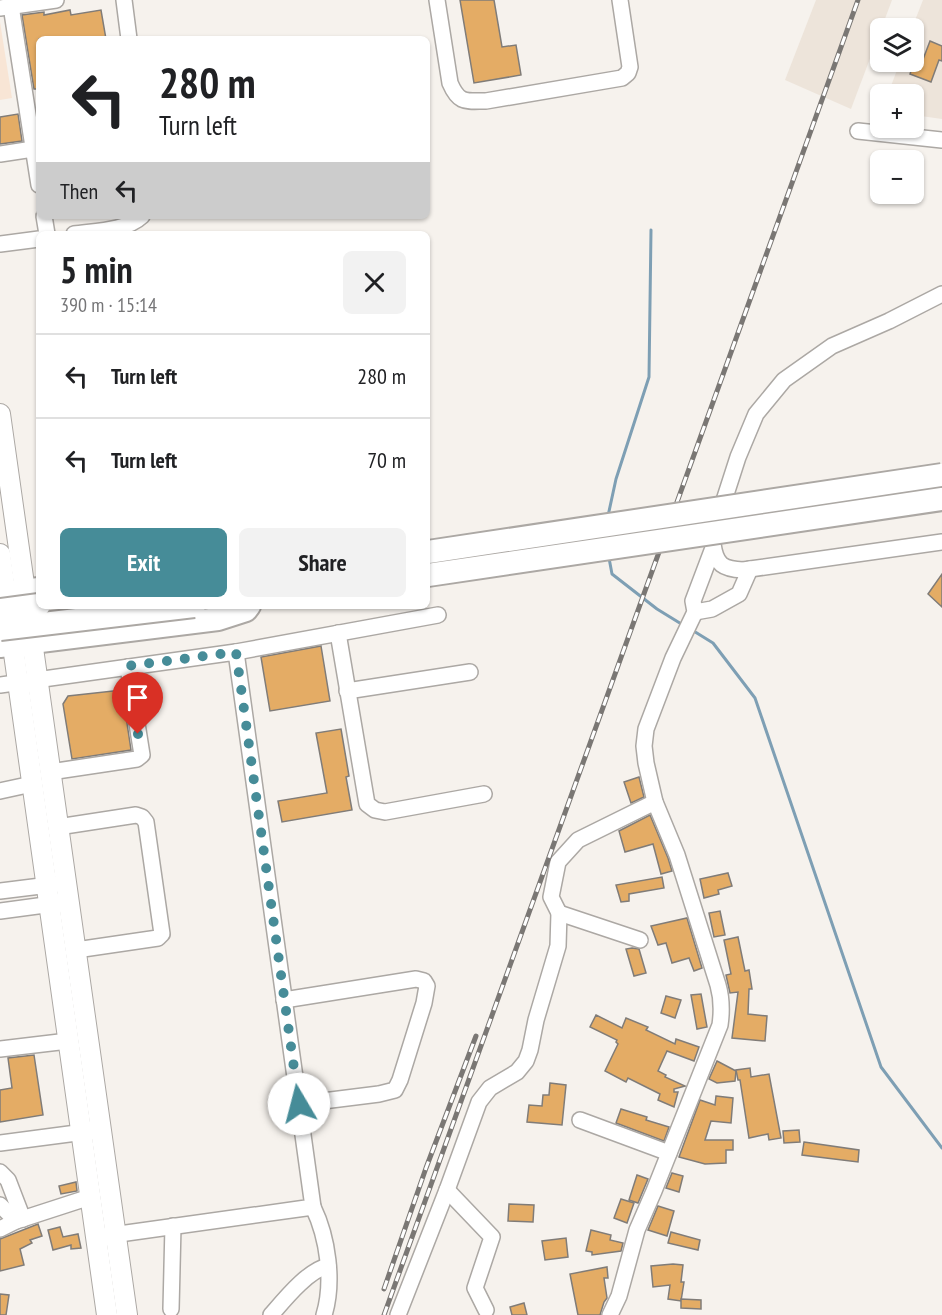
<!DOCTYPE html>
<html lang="en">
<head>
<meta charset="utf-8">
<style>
	body { margin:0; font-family:"PT Sans Narrow",sans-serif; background:#f2f2f2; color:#202124; height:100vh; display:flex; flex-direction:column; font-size:22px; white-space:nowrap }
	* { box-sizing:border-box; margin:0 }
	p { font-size:20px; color:#757577 }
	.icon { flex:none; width:33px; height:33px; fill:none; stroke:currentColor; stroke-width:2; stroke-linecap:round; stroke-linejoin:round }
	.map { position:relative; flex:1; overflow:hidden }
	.details { position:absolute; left:36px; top:231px; width:394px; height:378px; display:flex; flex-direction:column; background:#fff; border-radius:9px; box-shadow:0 2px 4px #0004 }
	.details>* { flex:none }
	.hud { position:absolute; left:36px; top:36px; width:394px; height:183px; border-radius:9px; box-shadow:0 2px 4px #0004; background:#fff; color:#202124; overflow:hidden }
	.tools { position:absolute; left:870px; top:18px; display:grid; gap:12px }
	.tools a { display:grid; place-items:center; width:54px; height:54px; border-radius:9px; background:#fff; box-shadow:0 2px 4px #0004; font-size:30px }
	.pin { position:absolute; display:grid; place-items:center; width:51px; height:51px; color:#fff; margin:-62px -26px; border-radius:50% 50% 50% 0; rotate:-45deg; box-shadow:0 0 6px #0007 }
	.pin .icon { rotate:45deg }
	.me { position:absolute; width:66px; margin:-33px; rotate:352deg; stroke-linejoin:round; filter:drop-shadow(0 0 4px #0008) }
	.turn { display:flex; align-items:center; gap:21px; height:126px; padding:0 24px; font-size:27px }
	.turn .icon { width:78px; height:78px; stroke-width:2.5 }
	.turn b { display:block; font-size:42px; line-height:51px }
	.then { display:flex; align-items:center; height:57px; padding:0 24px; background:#0003; gap:12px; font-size:22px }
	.round { display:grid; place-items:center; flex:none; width:63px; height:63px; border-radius:9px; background:#f2f2f2 }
	.head { display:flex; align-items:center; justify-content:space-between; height:102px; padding:0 24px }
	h1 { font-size:36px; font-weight:700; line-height:45px }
	.button { display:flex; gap:12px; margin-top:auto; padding:12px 24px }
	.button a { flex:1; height:69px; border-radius:9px; background:#468c98; color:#fff; font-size:24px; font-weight:700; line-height:69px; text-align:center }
	.button a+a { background:#f2f2f2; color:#202124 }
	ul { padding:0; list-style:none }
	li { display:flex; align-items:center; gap:18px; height:84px; padding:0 24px; border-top:2px solid #e0e0e0 }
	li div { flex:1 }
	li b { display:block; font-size:22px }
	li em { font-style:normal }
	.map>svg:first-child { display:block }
</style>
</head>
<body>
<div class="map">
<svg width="942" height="1315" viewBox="0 0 942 1315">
	<rect width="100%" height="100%" fill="#f6f2ed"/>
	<!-- built -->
	<g fill="#ede4da">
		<polygon points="816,0 892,0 851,109 785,80"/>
		<polygon points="923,0 942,0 942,119 914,115 914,94 888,94 900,62 914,62 912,28"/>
	</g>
	<!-- medical -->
	<polygon fill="#f8e5d5" points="0,22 12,98 0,100"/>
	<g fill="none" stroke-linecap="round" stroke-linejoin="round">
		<!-- stream -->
		<g stroke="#7e9fb4" stroke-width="3">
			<polyline points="608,516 616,479 649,377 651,230"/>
			<polyline points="609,558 612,574 657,609 683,625"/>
			<polyline points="692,630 713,643 755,698 881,1067 942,1148"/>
		</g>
	</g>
	<!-- building -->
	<g fill="#e4ac65" stroke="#807c78" stroke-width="1.5">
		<polygon points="460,0 494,0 502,47 516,45 521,75 474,83"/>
		<polygon points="70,10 71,15 101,10 106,39 39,39 39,89 34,89 22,15 44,12 44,15"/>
		<polygon points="930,41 942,46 942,61 939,60 931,82 910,74 915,59 922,62"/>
		<polygon points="18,114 22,141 0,144 0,117"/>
		<polygon points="942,574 942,607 928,594"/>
		<polygon points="321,646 330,701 270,711 261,657"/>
		<polygon points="122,690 131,750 72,759 63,704 68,696"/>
		<polygon points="341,729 349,776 346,777 352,810 282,822 278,801 327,793 316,733"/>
		<polygon points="639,777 644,797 631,803 624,782"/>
		<polygon points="650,815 668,858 672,871 661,874 653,844 625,852 619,831"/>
		<polygon points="728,873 732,886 718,890 719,894 704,898 700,879"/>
		<polygon points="662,877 664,888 629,894 629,901 621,902 616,885"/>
		<polygon points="720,911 725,935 714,937 709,913"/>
		<polygon points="687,918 702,968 694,971 689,958 672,963 666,943 658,945 651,926"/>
		<polygon points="738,937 745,971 749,970 752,989 749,989 748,1014 767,1016 765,1041 732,1038 738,992 730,993 726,975 731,974 724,940"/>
		<polygon points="632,948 639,949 646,973 634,976 626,949"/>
		<polygon points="701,994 707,1027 697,1029 691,995"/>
		<polygon points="666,996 681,1000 675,1018 661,1013"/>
		<polygon points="596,1015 622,1028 626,1018 648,1027 646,1030 675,1044 676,1039 699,1047 694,1061 667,1051 658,1071 666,1075 665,1077 685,1086 674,1089 674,1092 678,1092 674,1107 658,1100 660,1094 628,1078 626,1082 605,1071 618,1044 616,1042 617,1040 590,1027"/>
		<polygon points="34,1055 43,1115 0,1122 0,1090 12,1088 8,1058"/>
		<polygon points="717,1061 736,1071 735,1081 717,1083 709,1079"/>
		<polygon points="750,1068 751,1077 769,1074 781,1138 769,1140 768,1134 749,1138 740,1080 738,1080 736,1070"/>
		<polygon points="550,1083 566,1085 562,1125 527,1122 529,1105 542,1106 543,1095 549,1095"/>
		<polygon points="716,1096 733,1098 731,1123 711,1121 705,1140 733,1140 733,1150 726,1150 726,1163 705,1164 679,1157 700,1100 715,1105"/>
		<polygon points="621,1109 647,1117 646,1120 669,1127 664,1141 616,1123"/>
		<polygon points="799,1130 800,1142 784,1143 783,1131"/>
		<polygon points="804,1142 859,1150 858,1162 802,1155"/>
		<polygon points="672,1173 683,1176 679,1192 666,1188"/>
		<polygon points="637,1175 648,1179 638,1203 629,1200"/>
		<polygon points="76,1182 77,1191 61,1194 59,1186"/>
		<polygon points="621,1199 634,1203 627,1223 614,1218"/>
		<polygon points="509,1204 534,1205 533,1222 508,1221"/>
		<polygon points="658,1206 674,1211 667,1236 648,1230"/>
		<polygon points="38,1224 42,1236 30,1240 32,1243 20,1249 24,1265 0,1271 0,1239"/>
		<polygon points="60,1227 63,1237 78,1234 81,1248 71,1249 71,1245 53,1250 48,1230"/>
		<polygon points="591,1230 611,1235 610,1240 623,1243 621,1251 592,1255 592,1252 586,1251"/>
		<polygon points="671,1232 700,1240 698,1250 668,1243"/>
		<polygon points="566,1238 568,1257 545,1260 542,1241"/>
		<polygon points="673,1264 683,1265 681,1282 684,1282 681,1301 668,1299 670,1285 653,1287 651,1266"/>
		<polygon points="607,1267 608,1278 604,1278 607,1298 604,1302 600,1315 578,1315 570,1274"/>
		<polygon points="0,1294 9,1295 6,1315 0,1315"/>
		<polygon points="681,1299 701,1300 701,1309 681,1308"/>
		<polygon points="524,1303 527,1315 512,1315 510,1307"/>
	</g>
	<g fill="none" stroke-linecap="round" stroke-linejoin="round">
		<defs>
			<g id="minor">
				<polyline points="124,0 129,39"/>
				<path d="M437 0 450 83C459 104 466 101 486 101L622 78 628 73 630 67 620 0"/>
				<polyline points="11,6 39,185"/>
				<polyline points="0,8 56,0"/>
				<polyline points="858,131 942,140"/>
				<polyline points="0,154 33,149"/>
				<polyline points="44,216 47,234"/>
				<path d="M74 234C95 231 126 231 142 216"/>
				<polyline points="0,244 39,239"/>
				<polyline points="719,516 738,457 756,414 784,380 832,346 889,321 942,294"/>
				<path d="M713 544C716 565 723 569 743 570L942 542"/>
				<polyline points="695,612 712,609 739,594 750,569"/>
				<polyline points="338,633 367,804 375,810 385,812 484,794"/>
				<polyline points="236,652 438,615"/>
				<polyline points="0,685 236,652 313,1207 105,1236"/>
				<polyline points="347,691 470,672"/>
				<polyline points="50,772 137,759 142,755 128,667"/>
				<polyline points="0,791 32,784"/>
				<polyline points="58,827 136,815 142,817 146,822 162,934 158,938 76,950"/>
				<polyline points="0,891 57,884"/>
				<polyline points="0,911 60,903"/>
				<polyline points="559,913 640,940"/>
				<polyline points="284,1000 416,979 424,981 427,986 424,1003 400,1080 395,1090 379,1094 299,1104"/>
				<polyline points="0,1049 68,1041"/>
				<polyline points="580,1120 669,1153"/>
				<polyline points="0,1143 92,1131"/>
				<polyline points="0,1172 8,1180 23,1219"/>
				<polyline points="447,1190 492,1237 475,1288 486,1310"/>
				<polyline points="0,1205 16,1221"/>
				<path d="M313 1207C328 1238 334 1282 324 1315"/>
				<polyline points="0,1229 16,1221 90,1197"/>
				<polyline points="171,1309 173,1226"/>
				<path d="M271 1315C284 1300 308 1270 328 1266"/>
				<polyline points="398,1315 447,1190 479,1102 490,1088 517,1072 526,1061 530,1050 536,1020 558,946 559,913 551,897 558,862 578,840 655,802"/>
				<path d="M610 1315 619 1296 637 1230 654 1191 720 1025C722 1011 722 999 718 985L677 855 655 802 646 763 644 746 646 729 673 658 695 612 693 601 713 548"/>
			</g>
			<g id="major">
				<polyline points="0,414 127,1315"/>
				<polyline points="0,554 107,1315"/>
			</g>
			<g id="highway">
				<polyline points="0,594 39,589"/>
				<polyline points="0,646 218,619 246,610 249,606"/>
			</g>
		</defs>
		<!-- minor casing -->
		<use href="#minor" stroke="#aca8a4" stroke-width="18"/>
		<!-- major casing -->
		<use href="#major" stroke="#aca8a4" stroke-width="22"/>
		<!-- highway casing -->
		<use href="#highway" stroke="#aca8a4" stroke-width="26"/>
		<!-- minor -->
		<use href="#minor" stroke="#fff" stroke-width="15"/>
		<!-- major -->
		<use href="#major" stroke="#fff" stroke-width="20"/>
		<!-- highway -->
		<use href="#highway" stroke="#fff" stroke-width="22"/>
		<defs>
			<g id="rail">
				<polyline points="384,1289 426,1168 476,1036"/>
				<polyline points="384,1315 858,0"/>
			</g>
		</defs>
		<!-- rail casing -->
		<use href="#rail" stroke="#7a7774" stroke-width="5"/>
		<!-- rail -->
		<use href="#rail" stroke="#fff" stroke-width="3" stroke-dasharray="9" stroke-linecap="butt"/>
		<defs>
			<g id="highway-bridge">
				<polyline points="428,552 942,475"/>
				<polyline points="428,575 942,499"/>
				<polyline points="0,610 39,605"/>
				<polyline points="0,629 194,606"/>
			</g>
		</defs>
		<!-- highway-bridge casing -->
		<use href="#highway-bridge" stroke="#aca8a4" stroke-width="26" stroke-linecap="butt"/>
		<!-- highway-bridge -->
		<use href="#highway-bridge" stroke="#fff" stroke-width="22"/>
	</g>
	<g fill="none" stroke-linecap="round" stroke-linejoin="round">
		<!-- route -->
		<polyline stroke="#468c98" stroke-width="10" stroke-dasharray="0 18" points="138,734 128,666 236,652 299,1104"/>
	</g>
</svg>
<div class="tools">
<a><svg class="icon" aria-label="layers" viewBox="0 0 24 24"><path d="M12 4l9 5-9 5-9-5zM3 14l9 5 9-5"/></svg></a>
<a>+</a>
<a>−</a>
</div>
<div class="pin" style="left:138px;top:734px;background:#d93025"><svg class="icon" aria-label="arrive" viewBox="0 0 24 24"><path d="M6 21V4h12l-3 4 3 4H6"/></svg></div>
<svg class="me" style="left:299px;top:1104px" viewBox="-20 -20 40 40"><circle r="19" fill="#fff"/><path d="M0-13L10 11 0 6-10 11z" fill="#468c98"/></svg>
<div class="hud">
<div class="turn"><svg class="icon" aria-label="left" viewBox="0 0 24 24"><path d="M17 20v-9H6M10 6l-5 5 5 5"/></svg><div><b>280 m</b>Turn left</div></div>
<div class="then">Then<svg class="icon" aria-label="left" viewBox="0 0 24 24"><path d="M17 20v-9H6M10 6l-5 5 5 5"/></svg></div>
</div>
<section class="details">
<div class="head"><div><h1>5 min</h1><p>390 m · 15:14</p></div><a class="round"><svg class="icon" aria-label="close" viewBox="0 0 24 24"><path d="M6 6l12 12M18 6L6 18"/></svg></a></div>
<ul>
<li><svg class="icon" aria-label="left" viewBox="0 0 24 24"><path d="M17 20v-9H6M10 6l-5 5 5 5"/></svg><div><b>Turn left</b></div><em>280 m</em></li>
<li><svg class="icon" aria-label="left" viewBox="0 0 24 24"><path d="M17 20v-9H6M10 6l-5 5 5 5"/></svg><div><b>Turn left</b></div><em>70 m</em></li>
</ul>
<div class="button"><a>Exit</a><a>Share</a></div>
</section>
</div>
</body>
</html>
